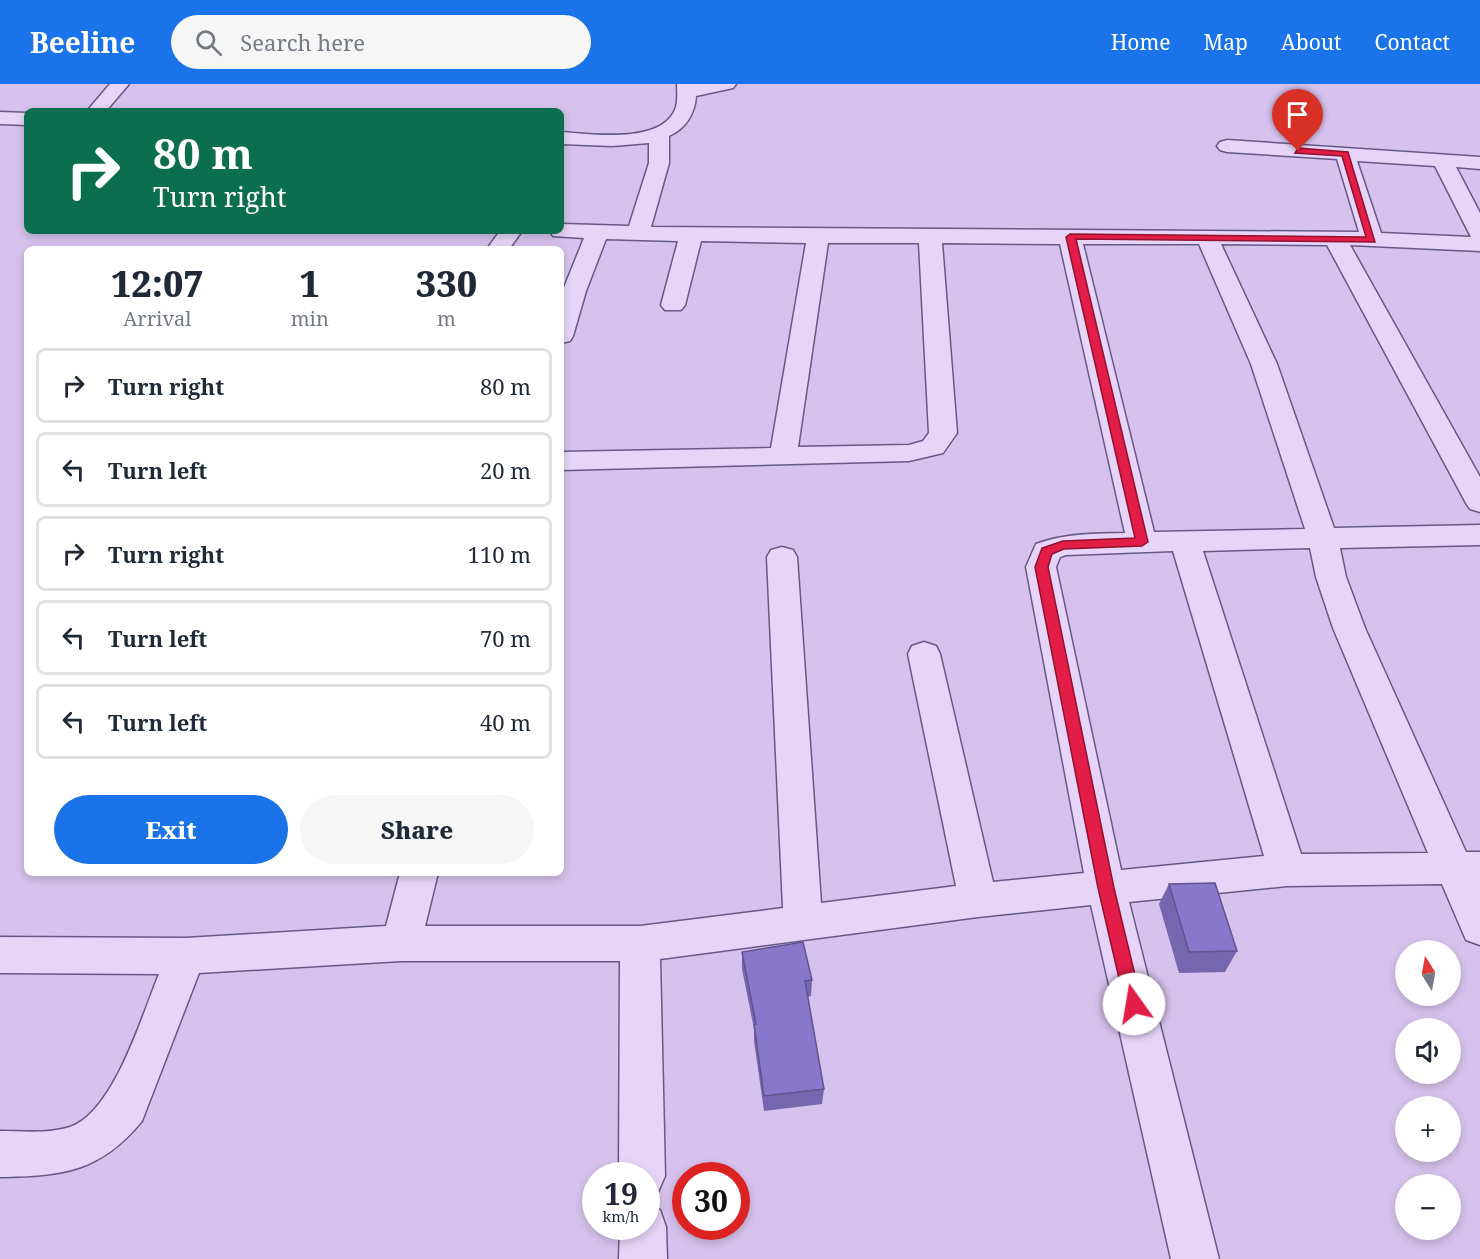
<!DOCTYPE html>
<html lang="en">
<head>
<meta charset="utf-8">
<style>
	body { margin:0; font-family:"Noto Serif",serif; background:#f6f6f7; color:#1f2937; height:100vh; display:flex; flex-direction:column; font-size:22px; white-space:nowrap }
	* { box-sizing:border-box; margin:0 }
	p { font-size:20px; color:#747a83 }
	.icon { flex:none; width:33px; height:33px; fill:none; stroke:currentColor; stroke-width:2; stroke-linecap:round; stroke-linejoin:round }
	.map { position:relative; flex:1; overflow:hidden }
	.sheet { position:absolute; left:24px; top:162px; width:540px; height:630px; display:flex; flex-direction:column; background:#fff; border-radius:9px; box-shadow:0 3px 9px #0003 }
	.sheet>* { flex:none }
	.top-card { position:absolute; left:24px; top:24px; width:540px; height:126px; border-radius:9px; box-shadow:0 3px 9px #0003; background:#0b6e4f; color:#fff; overflow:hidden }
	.needle { width:39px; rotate:349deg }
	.fabs { position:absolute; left:1395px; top:856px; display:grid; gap:12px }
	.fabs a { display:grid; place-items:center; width:66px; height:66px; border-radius:50%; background:#fff; box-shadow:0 3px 9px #0003; font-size:30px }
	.speed { position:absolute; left:582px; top:1078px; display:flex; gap:12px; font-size:30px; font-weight:700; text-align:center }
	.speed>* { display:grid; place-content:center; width:78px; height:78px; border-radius:50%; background:#fff; box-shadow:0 3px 9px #0003; line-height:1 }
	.speed small { font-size:15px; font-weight:400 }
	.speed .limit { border:9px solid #d22; background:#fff; color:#111 }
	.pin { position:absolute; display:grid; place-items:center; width:51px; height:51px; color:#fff; margin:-62px -26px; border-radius:50% 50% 50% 0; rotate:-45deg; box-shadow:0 0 6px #0007 }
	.pin .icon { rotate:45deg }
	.me { position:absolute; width:66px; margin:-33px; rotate:347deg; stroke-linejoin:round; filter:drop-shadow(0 0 4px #0008) }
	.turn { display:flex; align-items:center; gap:21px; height:126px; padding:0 30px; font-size:27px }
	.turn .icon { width:78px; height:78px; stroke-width:2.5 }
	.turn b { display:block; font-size:42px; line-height:51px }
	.eta { display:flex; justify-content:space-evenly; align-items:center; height:102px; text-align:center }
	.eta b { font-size:36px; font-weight:800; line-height:42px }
	.button { display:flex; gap:12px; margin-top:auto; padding:12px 30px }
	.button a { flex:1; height:69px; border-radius:36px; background:#1a73e8; color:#fff; font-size:24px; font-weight:800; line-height:69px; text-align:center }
	.button a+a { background:#f6f6f7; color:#1f2937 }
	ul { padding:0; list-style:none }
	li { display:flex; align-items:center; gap:18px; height:75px; margin:0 12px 9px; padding:0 18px; border:3px solid #e0e1e3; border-radius:9px }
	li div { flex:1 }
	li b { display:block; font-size:22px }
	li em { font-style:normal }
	header { display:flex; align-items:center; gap:36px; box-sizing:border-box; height:84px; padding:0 30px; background:#1a73e8; color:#fff }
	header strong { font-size:28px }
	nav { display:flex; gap:33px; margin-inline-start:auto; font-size:21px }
	.search { width:420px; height:54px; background:#f6f6f7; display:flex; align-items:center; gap:15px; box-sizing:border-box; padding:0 21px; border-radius:33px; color:#747a83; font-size:22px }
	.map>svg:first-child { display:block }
</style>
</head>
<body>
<header>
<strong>Beeline</strong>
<div class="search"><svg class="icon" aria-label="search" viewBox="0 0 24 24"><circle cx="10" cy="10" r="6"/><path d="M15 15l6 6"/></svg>Search here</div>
<nav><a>Home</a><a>Map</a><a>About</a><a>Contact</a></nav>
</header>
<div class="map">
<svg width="1480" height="1175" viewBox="0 0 1480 1175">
	<rect width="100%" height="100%" fill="#d6c2ed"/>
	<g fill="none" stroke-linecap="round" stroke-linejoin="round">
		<defs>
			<g id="street">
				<polygon points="110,0 129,0 106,27 87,27"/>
				<path d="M677 0H736L733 4 696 12C695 30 685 45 669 52V79L651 143 1359 148 1337 75 1227 68 1220 66 1217 62 1220 58 1227 56 1480 73V85L1456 83 1480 129V167L1350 161 1480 393V428L1470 425 1466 419 1327 161 1221 160 1277 280 1334 444 1480 441V461L1340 464 1346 493 1365 544 1466 768H1480V861L1466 856 1442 800 1287 802 1129 818 1219 1175H1171L1091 821 978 833 660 875 665 1092 658 1108 646 1113V1092H619L620 877H401L199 889 142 1037C100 1088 63 1092 0 1093V1047C22 1047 48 1050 70 1043 114 1028 142 931 159 890L0 889V853L186 854 386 842 400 789H438L425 842H640L783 824 767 473 771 466 782 463 793 466 797 473 821 819 956 802 908 570 912 562 924 558 936 562 940 570 993 798 1084 789 1026 483 1036 460C1066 449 1094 450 1125 449L1060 160 942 159 957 349 943 369 909 377 561 386V368L771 364 806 159 701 157 685 221 681 226H665L661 221 678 157 606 155 586 207 573 252 570 257 561 259V211L584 154 553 152 550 147H561V140L629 142 649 79V59L612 62 561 60V48C591 50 664 61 676 23 678 16 677 7 677 0ZM1357 77 1435 82 1471 153 1381 149ZM828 159H919L929 349 923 357 909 361 798 363ZM1083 160H1199L1251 280 1305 445 1154 448ZM1310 464 1316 493 1333 544 1428 769 1301 770 1203 467ZM1173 467 1264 772 1121 786 1056 483 1060 473 1066 471Z"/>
				<polygon points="0,28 27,29 27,41 0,40"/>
				<polygon points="500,147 522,147 509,165 487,165"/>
				<polygon points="646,1121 660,1126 666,1143 667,1175 619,1175 620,1143 646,1143"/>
			</g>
		</defs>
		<!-- street casing -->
		<use href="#street" stroke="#675987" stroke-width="3"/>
		<!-- street -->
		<use href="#street" fill="#e6d5f8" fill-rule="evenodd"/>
	</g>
	<!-- wall -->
	<g fill="#7567af">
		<polygon points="1169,800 1237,867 1225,888 1179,889 1159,820"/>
		<polygon points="742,868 812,896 811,912 807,913 824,1005 822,1020 764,1027 754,957 754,945 742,885"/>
	</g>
	<!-- building -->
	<g fill="#8878cb" stroke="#5f548e" stroke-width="1.5">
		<polygon points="1215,799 1237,867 1189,868 1169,800"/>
		<polygon points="803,858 812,896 805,897 824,1005 764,1012 754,941 756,940 742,868"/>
	</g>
	<!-- route -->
	<polygon fill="#e11d48" stroke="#92132f" stroke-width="1.5" points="1298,64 1348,68 1375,158 1076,155 1148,458 1142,462 1064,465 1052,470 1048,483 1114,804 1142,920 1140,925 1134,927 1128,925 1125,920 1098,804 1035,483 1042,464 1063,457 1135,454 1066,153 1070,150 1366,153 1342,72 1295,69"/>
</svg>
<div class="fabs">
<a><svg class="needle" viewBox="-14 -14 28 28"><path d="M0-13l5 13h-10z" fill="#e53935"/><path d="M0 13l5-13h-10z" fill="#747a83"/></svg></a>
<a><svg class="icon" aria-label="sound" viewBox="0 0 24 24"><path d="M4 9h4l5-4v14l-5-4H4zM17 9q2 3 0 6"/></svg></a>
<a>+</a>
<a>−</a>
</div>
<div class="speed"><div>19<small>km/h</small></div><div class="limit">30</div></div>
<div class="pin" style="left:1298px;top:67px;background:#d93025"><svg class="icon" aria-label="arrive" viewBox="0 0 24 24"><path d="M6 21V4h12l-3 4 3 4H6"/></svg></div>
<svg class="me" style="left:1134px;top:920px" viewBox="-20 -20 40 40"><circle r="19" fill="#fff"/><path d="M0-13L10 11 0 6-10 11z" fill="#e11d48"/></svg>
<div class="top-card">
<div class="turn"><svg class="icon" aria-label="right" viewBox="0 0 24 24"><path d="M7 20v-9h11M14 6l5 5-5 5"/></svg><div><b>80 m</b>Turn right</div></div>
</div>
<section class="sheet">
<div class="eta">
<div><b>12:07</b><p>Arrival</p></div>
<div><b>1</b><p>min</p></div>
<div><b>330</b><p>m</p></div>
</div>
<ul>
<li><svg class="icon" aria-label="right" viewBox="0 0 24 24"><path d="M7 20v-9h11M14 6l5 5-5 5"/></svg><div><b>Turn right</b></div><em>80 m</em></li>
<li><svg class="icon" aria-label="left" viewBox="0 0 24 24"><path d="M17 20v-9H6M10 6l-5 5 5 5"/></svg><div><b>Turn left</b></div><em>20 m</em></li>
<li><svg class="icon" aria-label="right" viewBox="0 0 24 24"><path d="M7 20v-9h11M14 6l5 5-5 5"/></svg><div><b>Turn right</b></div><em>110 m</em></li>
<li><svg class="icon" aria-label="left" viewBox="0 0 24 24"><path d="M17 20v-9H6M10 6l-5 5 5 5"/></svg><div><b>Turn left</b></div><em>70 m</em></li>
<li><svg class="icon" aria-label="left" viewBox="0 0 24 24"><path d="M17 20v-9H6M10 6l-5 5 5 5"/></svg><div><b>Turn left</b></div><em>40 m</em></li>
</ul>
<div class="button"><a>Exit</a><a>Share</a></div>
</section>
</div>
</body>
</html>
